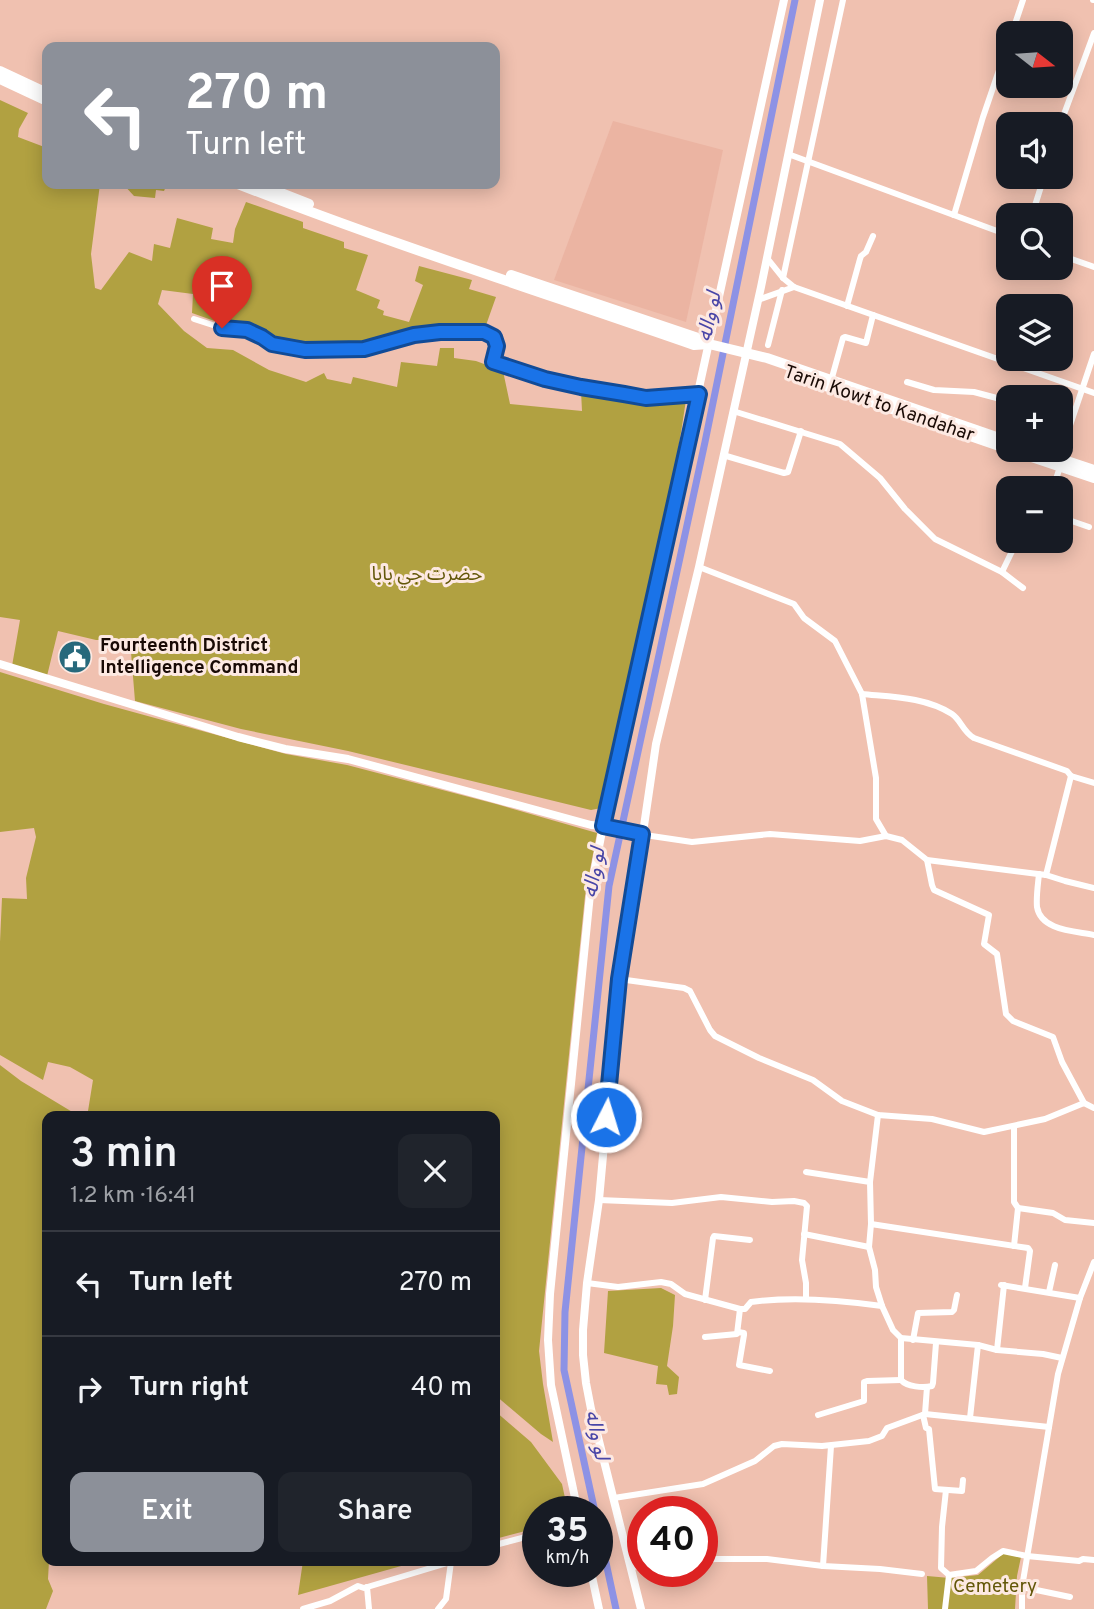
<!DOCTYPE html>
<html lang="en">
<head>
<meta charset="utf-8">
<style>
	body { margin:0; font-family:Overpass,"Noto Sans Arabic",sans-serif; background:#20242c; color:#f1f3f6; height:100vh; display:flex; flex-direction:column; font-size:26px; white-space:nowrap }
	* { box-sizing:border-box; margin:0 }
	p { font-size:23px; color:#9ea1a6 }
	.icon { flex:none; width:38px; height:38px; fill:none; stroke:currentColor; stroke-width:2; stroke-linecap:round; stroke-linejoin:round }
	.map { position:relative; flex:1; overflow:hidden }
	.panel { position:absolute; left:42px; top:1111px; width:458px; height:455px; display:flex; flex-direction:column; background:#171b24; border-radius:14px; box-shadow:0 4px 18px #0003 }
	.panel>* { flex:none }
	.banner { position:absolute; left:42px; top:42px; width:458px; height:147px; border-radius:14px; box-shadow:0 4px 18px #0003; background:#8c9099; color:#fff; overflow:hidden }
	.needle { width:46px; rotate:107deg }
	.controls { position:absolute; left:996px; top:21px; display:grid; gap:14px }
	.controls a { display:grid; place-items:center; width:77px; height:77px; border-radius:14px; background:#171b24; box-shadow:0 4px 18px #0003; font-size:35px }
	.speed { position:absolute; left:522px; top:1496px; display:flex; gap:14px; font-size:35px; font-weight:700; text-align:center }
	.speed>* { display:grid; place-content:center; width:91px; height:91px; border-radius:50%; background:#171b24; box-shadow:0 4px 18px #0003; line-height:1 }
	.speed small { font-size:18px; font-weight:400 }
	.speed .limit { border:10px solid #d22; background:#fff; color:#111 }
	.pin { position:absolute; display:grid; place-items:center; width:60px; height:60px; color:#fff; margin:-72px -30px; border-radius:50% 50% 50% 0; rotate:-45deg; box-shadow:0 0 7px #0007 }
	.pin .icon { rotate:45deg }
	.me { position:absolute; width:77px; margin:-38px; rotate:5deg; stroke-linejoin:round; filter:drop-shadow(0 0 5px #0008) }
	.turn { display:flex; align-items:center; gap:24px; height:147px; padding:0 28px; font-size:32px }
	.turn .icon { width:91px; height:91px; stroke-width:2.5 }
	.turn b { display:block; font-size:49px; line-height:60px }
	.round { display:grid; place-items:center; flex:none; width:74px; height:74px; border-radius:14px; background:#20242c }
	.overview { display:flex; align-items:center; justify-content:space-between; height:119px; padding:0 28px }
	h1 { font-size:42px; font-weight:600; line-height:52px }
	.cta { display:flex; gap:14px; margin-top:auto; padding:14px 28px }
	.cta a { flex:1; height:80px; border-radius:14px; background:#8c9099; color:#fff; font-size:28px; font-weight:600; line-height:80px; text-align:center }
	.cta a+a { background:#20242c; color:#f1f3f6 }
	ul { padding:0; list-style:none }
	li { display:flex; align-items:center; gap:21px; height:105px; padding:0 28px; border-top:2px solid #363941 }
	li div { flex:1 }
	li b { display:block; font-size:26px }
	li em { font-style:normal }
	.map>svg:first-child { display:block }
</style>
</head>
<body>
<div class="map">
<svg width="1094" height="1609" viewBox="0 0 1094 1609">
	<rect width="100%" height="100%" fill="#f0c1b0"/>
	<!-- built -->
	<polygon fill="#ebb4a2" points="613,121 723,150 686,322 554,280"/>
	<!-- green -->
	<g fill="#b1a141">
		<path d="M0 100 28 113 19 129 18 137 47 148V184H100L91 254 95 288 101 290 129 252 152 261 154 244 170 248 177 218 213 228 211 239 233 243 235 229 246 202 303 222V228L344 242V248L368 255 356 290 380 300 377 308 384 311 383 315 409 322 423 285 415 281 419 266 472 280 469 289 496 297 485 328 413 332 363 345H307L285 342 273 339 249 327 231 324H223L192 313 193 294 162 290 158 304 184 331 207 348 233 350 269 370 306 382 324 373 327 379 351 384 353 377 397 387 401 362 437 366 440 348H454V358L476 361 503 371 510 404 582 411 581 391 647 402 686 400C666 537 631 672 601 808L591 810 348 751 241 729 135 701 130 640H96L58 631 47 676 12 666 20 620 0 617Z"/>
		<polygon points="123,184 167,184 164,191 156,190 155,198 134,196"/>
		<polygon points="0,672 104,704 286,754 347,765 496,804 597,833 585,896 539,1351 543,1384 553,1442 541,1434 495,1395 495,1116 97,1116 88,1111 93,1080 70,1067 48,1062 43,1080 0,1055 0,942 2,898 27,899 26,878 36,837 34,828 0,832"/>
		<polygon points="0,1065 21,1081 79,1116 47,1116 47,1561 49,1561 48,1579 53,1591 46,1609 0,1609"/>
		<polygon points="661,1288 675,1295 673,1326 667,1366 679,1377 677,1394 669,1395 667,1385 656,1384 658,1366 604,1353 608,1291"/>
		<polygon points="495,1411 531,1442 562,1484 568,1512 537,1512 537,1528 495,1539"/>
		<polygon points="1004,1553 1021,1557 1017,1576 1015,1609 928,1609 927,1576 950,1578 978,1575"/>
		<polygon points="303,1561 419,1561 298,1595"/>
	</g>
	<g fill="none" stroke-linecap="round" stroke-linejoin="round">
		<!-- canal -->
		<g stroke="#8d92e5" stroke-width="7">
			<polyline points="595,1512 564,1370 565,1312 609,886 705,442 795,0"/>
			<polyline points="597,1521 616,1609"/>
		</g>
		<!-- minor -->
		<g stroke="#fff" stroke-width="6">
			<polyline points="1093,0 1094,0"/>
			<polyline points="1012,33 1023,0"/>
			<polyline points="1060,125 1094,33"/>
			<polyline points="788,154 1008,235"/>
			<polyline points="954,215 983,117 1008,44"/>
			<polyline points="1032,215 1044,177"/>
			<polyline points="1060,255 1094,267"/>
			<polyline points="767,258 783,278 794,287 1094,393"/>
			<polyline points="783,278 843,0"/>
			<polyline points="758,300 794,287"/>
			<polyline points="847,306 860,259 861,256 866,252 873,236"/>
			<polyline points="194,319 222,328 247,329 262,336 272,344 305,350 364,349 414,335 440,332 484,332 494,337 497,346 493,362 545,379 581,387 646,398 699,394"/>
			<polyline points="768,345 782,290"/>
			<polyline points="831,381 843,338 845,337 866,343 873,315"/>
			<polyline points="907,382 934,390 974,392 1008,401"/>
			<polyline points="733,411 840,444 880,478 905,509 935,539 1002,572 1023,588"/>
			<polyline points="723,455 784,473 788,472 801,431"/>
			<polyline points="1059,458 1094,354"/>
			<polyline points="1053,488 1060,467"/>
			<polyline points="1060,517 1089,527"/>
			<polyline points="699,567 794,604 804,618 835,641 862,694 876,778 876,819 886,836"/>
			<polyline points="1002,572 1017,541"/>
			<path d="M862 694C892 697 925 697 952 714 961 720 963 732 974 738L1067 771 1071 776 1094 783"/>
			<polyline points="603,826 638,834 692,842 770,834 860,841 886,836 902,840 927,860 1046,875 1065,881 1094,888"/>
			<polyline points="927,860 932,885 934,890 989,915 984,944 997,954 1006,1014 1013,1021 1053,1037 1062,1062 1084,1103"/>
			<path d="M1039 874C1038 884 1036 897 1037 907 1041 931 1076 931 1094 935"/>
			<polyline points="1046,875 1071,776"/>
			<polyline points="619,979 684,988 690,991 710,1030 715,1036 759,1058 813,1080 842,1101 878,1115 932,1119 984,1132 1045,1119 1084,1103 1094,1108"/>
			<polyline points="806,1172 870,1182 871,1224 869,1247 875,1270 876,1287 882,1306 893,1330 901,1338 978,1345 997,1350 1043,1354 1062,1358"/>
			<polyline points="870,1182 878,1115"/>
			<polyline points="599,1200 672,1203 721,1197 772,1202 794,1201 804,1203 807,1206 802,1260 806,1283 806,1299"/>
			<polyline points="1018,1208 1053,1213 1065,1220 1094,1223"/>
			<polyline points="871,1224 1028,1248 1030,1251 1025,1288"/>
			<polyline points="804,1234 869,1247"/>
			<polyline points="1014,1246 1018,1208 1014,1202 1014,1126"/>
			<path d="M587 1283 618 1287 661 1282 671 1284 685 1294 740 1309H745L751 1302C794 1296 839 1300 882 1306"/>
			<polyline points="1001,1285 1080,1298"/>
			<polyline points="1049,1292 1055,1265"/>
			<polyline points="705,1300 713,1238 714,1236 750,1240"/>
			<polyline points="738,1332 744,1333 744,1335 739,1365 770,1371"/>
			<polyline points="705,1337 737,1334 740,1309"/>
			<path d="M901 1338V1380C907 1387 923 1388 932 1386L933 1383 936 1343"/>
			<polyline points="913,1340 918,1313 952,1312 954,1310 957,1295"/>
			<polyline points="997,1350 1004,1285"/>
			<polyline points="925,1414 927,1387"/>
			<polyline points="818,1415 864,1401 864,1382 867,1381 901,1380"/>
			<polyline points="923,1415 926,1428 929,1429 935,1489 962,1491 963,1480"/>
			<polyline points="970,1418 978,1345"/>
			<polyline points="614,1498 703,1484 755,1461 774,1446 782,1444 822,1446 869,1441 882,1436 887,1428 925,1414 1049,1427"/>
			<polyline points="495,1545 537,1534"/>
			<polyline points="702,1560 716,1559 767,1559 823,1566 880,1569 922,1574"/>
			<polyline points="823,1566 831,1446"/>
			<polyline points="631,1567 642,1566"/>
			<polyline points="949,1575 976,1571 992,1558 1003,1551 1027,1556 1079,1561 1083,1559 1094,1560"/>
			<polyline points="367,1587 369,1609"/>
			<polyline points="1022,1587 1070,1597"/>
			<polyline points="303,1609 330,1601 358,1586 364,1588 454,1561"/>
			<polyline points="438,1609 446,1599 451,1562"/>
			<polyline points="945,1609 949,1575 941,1568 942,1527 946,1490"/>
			<polyline points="1022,1609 1022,1587 1058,1374 1080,1298 1094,1262"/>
		</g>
		<!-- tertiary -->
		<g stroke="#fff" stroke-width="8">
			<polyline points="0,664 238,737 285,749 348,759 591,825 603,826"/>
			<polyline points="578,1512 551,1385 548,1340 550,1294 590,894 603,826 784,0"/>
			<polyline points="591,1572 599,1609"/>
			<polyline points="641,1609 591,1409 586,1383 583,1355 583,1330 587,1283 599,1200 619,979 638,867 656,744 699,567 761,287 820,0"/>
		</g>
		<!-- primary -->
		<g stroke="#fff" stroke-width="10">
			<polyline points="0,71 47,93"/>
			<polyline points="0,79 47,101"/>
			<path d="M238 184C388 243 542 292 694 345L709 344 767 358 1008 441"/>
			<polyline points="258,184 309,204"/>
			<polyline points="511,275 701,339 708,344"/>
			<polyline points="811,381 1008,449"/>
			<polyline points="1011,450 1094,478"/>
			<polyline points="1034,450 1094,470"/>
		</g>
	</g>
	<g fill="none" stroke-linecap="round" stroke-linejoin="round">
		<defs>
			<polyline id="route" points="222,328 247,330 262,337 272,344 305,350 364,349 414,335 440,332 484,332 494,337 497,346 493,362 545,379 581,387 624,394 646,398 699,394 603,826 642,834 619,979 606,1117"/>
		</defs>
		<!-- route casing -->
		<use href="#route" stroke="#114b97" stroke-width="18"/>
		<!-- route -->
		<use href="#route" stroke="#1a73e8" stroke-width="12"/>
	</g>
	<!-- icons -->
	<defs>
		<symbol id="civic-disc" viewBox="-11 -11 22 22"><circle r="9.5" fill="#27697c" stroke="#fde9e2"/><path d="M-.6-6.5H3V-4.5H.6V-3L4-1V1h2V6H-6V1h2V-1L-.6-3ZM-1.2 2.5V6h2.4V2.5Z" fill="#fff"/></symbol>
	</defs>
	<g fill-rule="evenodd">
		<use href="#civic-disc" x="56" y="638" width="38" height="38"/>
	</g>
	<g text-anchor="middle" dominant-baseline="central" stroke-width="6" stroke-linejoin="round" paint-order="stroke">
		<!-- street labels -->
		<g font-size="19" fill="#190a05" stroke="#fde9e2">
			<text transform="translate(879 404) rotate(19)">Tarin Kowt to Kandahar</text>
		</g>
		<!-- park labels -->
		<g font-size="19" fill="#635709" stroke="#fde9e2">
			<text x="427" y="575">حضرت جي بابا</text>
			<text x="995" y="1587">Cemetery</text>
		</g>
		<!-- poi labels -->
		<g font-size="19" font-weight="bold" fill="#190a05" stroke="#fde9e2" text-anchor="start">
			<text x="100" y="646">Fourteenth District<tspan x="100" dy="22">Intelligence Command</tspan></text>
		</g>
		<!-- water labels -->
		<g font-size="21" font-style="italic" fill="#4946a7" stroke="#fde9e2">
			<text transform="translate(710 317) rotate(-78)">لو واله</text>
			<text transform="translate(595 873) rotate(-80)">لو واله</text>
			<text transform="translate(596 1435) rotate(78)">لو واله</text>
		</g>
	</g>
</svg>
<div class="controls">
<a><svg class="needle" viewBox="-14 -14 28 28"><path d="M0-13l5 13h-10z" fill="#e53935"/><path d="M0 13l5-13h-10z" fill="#9ea1a6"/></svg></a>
<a><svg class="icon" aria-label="sound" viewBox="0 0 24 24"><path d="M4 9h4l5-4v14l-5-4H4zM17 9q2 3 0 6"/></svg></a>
<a><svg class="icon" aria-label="search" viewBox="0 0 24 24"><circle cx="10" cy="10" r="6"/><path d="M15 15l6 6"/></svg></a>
<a><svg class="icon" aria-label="layers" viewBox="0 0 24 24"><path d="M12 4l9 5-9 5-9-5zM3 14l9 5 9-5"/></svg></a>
<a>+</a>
<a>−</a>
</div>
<div class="speed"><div>35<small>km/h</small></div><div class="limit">40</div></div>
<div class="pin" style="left:222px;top:328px;background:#d93025"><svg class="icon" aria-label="arrive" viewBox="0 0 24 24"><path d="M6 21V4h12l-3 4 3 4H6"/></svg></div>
<svg class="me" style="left:606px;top:1117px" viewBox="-20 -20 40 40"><circle r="17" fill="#1a73e8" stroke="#fff" stroke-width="3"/><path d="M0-11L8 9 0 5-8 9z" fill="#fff"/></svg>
<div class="banner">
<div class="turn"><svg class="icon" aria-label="left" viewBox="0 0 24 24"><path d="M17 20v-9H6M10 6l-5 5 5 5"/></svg><div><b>270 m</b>Turn left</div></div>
</div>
<section class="panel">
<div class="overview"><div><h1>3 min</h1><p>1.2 km · 16:41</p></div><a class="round"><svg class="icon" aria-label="close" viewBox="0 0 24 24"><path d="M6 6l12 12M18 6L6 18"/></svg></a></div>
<ul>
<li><svg class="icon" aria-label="left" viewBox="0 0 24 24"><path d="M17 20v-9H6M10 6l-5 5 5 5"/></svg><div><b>Turn left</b></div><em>270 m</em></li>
<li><svg class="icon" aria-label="right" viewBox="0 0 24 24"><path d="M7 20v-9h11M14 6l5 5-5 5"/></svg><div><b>Turn right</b></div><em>40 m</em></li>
</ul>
<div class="cta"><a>Exit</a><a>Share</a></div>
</section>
</div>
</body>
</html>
